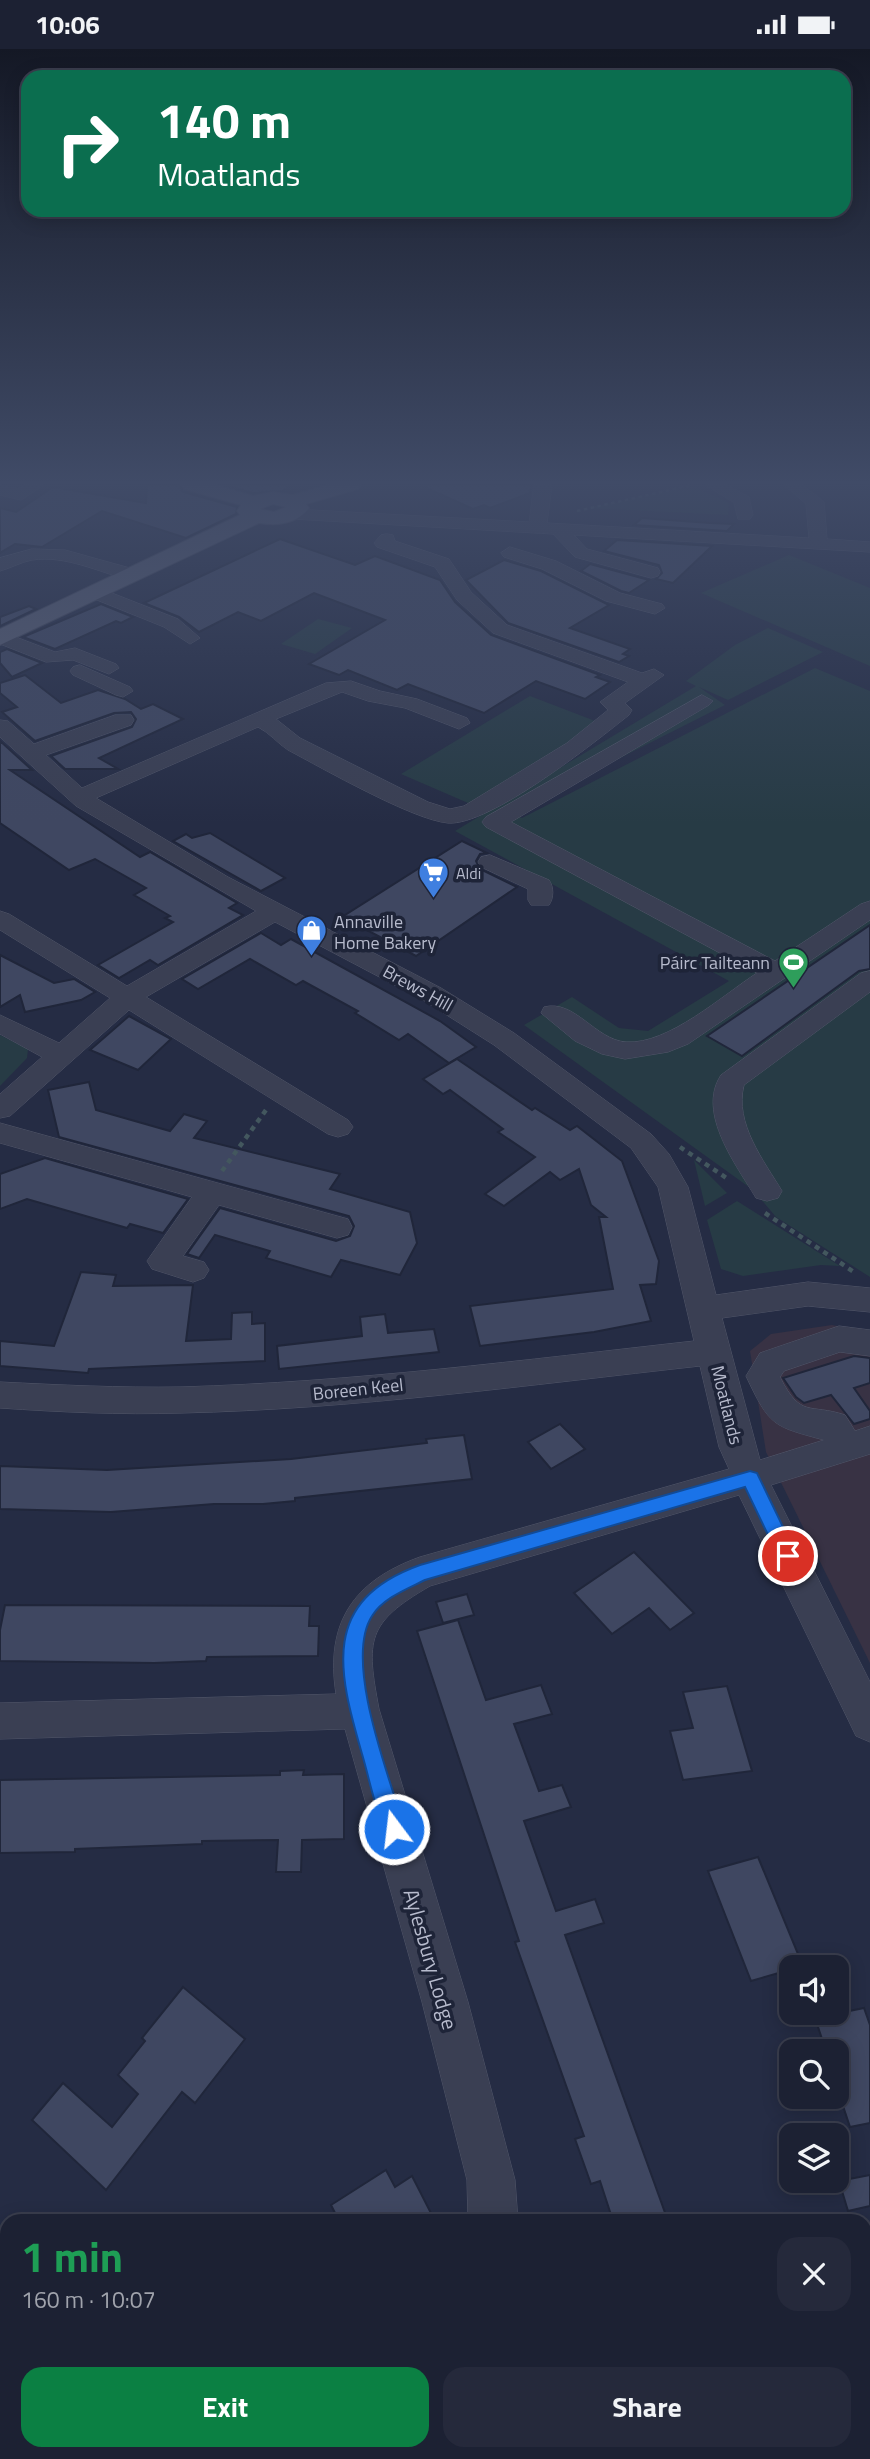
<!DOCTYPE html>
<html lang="en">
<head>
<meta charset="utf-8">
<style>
	body { margin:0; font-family:"Titillium Web",sans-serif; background:#25293b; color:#f1f3f6; height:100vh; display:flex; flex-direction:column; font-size:26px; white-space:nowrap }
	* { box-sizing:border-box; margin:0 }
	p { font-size:23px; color:#a0a3ac }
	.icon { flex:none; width:38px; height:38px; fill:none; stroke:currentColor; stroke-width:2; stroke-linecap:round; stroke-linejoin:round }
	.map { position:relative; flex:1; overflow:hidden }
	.drawer { position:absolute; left:0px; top:2165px; width:872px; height:247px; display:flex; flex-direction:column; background:#1c2133; border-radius:21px 21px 0 0; box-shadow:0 4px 18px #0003,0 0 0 2px #3a3e4e }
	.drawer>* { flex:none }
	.guide { position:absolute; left:21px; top:21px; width:830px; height:147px; border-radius:21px; box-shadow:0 4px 18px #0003,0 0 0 2px #3a3e4e; background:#0b6e4f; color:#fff; overflow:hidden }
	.buttons { position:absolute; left:779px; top:1906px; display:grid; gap:14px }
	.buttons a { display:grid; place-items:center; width:70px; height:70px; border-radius:14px; background:#1c2133; box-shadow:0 4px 18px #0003,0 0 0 2px #3a3e4e; font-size:35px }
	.pin { position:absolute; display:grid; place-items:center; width:60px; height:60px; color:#fff; margin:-30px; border:4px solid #fff; border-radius:50%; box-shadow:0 2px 7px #0007 }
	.me { position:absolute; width:77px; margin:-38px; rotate:345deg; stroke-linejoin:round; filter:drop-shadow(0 0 5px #0008) }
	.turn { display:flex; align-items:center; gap:24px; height:147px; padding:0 21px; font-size:32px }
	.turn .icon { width:91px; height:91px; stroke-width:2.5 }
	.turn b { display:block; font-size:49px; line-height:60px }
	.round { display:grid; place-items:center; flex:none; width:74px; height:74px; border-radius:21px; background:#25293b }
	.summary { display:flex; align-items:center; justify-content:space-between; height:119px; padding:0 21px }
	h1 { font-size:42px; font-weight:700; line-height:52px; color:#1e9e55 }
	.cta { display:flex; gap:14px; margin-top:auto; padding:14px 21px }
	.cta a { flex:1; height:80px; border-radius:21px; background:#0b8043; color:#fff; font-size:28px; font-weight:700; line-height:80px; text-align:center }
	.cta a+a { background:#25293b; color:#f1f3f6 }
	.status { display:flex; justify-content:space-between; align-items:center; height:49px; padding:0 35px; background:#1c2133; direction:ltr }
	.status svg { height:19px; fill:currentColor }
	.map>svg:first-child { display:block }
</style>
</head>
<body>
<div class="status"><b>10:06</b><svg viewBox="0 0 49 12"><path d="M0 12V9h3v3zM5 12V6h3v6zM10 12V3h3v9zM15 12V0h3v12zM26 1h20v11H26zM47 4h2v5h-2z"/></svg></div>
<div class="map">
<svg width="870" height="2410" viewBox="0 0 870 2410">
	<rect width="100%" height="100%" fill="#252c44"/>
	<!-- medical -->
	<polygon fill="#383244" points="832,1276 870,1284 870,1614 766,1403 750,1302 771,1285"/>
	<!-- green -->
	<g fill="#273b45">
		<polygon points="692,437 729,454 728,466 589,459"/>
		<polygon points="789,506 870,539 870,617 701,544"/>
		<polygon points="318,570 352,579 315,605 281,595"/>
		<polygon points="768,579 823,603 728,651 699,638 725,656 511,764 522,769 815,619 870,642 870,1228 776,1168 753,1141 524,976 572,948 619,979 648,982 729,932 455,782 696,637 686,632 735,596"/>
		<polygon points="530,647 603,675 475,757 401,725"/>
		<polygon points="0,986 28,1000 27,1009 0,1037"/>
		<polygon points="694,1111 727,1144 705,1157"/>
		<polygon points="737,1152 840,1217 821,1216 743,1227 721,1220 707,1171"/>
	</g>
	<!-- building -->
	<g fill="#3f4761" stroke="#20263a" stroke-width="2">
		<polygon points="147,436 179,436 183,443 237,458 236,465 186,489 102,462 42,498 15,495 0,504 0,459 16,463 53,438 146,454"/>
		<polygon points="225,436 292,436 282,442 253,444"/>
		<polygon points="420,436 531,436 530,444 490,459 484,456 473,460"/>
		<polygon points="642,469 710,474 734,475 727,482 634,476"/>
		<polygon points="280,490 355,516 375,507 440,531 455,553 491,586 600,626 596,628 610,633 585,650 536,632 484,664 408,635 397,641 348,621 339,626 309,615 385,571 314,544 261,572 238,563 199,583 179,568 144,554"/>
		<polygon points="617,491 712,497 673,534 656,530 662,524 659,516 604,502"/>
		<polygon points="504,511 541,522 609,556 570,579 630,600 623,605 629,607 619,613 508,574 466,531"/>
		<polygon points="590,515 649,531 629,544 621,542 581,522"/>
		<polygon points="101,555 133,568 121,574 116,572 55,600 23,588"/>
		<polygon points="29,557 36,560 0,577 0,568"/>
		<polygon points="7,600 42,614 12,628 0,614 0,603"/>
		<polygon points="25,626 61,654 98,641 125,650 141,660 153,655 183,670 99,709 118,720 65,720 51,707 132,678 136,670 131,663 114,664 35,692 2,663 17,658 0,644 0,634"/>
		<polygon points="0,692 32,721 10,721 140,808 150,803 237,854 229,859 243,866 158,916 150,911 119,929 98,916 173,873 165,869 170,867 134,846 146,839 95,810 69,821 0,774"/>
		<polygon points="210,784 285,829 261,842 173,792 186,785 192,789"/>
		<polygon points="462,792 487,804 480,805 476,812 480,820 517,838 416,907 342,868"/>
		<polygon points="870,876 870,920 859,922 742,1007 707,987"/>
		<polygon points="261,884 281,896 291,890 440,972 476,998 449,1014 408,985 399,991 355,964 358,962 303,932 296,936 250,910 198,940 182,930"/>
		<polygon points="0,906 54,934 74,930 95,943 81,951 25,963 20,946 0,958"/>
		<polygon points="129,967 171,990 138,1021 90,1001"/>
		<polygon points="457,1010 532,1061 535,1059 570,1081 577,1077 622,1112 659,1212 656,1235 640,1236 651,1272 594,1283 480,1297 470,1257 613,1240 599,1168 606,1168 591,1156 579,1120 560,1131 550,1123 504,1157 485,1145 535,1108 498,1083 503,1080 450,1041 443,1045 423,1030"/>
		<polygon points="89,1033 96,1061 170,1082 184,1065 207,1072 194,1089 340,1125 330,1140 410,1163 417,1194 400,1226 341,1211 331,1228 266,1209 270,1202 215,1186 199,1209 187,1205 220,1159 336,1192 350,1187 354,1177 349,1167 59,1088 48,1041"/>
		<polygon points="45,1109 188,1150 163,1184 130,1175 127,1179 27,1150 0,1160 0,1125"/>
		<polygon points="81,1223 116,1226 113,1237 193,1236 186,1292 231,1290 232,1264 252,1263 252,1275 265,1274 265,1312 89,1320 88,1324 0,1317 0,1292 54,1297"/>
		<polygon points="385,1265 388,1284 434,1280 439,1303 279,1320 277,1297 362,1287 360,1268"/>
		<polygon points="854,1307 870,1309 870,1334 854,1339 870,1362 870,1370 854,1375 831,1346 804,1354 796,1348 783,1329"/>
		<polygon points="560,1375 585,1400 551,1420 528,1393"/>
		<polygon points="464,1386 472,1430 295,1449 295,1452 263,1455 214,1455 111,1463 0,1460 0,1417 107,1421 291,1410 427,1394 426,1390"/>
		<polygon points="634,1503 694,1564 670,1581 649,1559 612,1585 574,1544"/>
		<polygon points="467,1545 474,1566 443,1574 436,1553"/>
		<polygon points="5,1556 310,1557 309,1577 319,1577 318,1607 207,1608 206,1612 154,1614 0,1612 0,1581"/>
		<polygon points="458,1571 486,1651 541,1636 552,1665 514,1675 539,1742 562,1736 571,1758 524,1772 556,1862 595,1850 604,1874 565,1886 668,2172 613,2172 600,2132 591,2135 575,2090 584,2087 515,1893 519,1892 417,1582"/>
		<polygon points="727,1637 752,1722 683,1731 670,1682 693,1679 683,1643"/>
		<polygon points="304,1721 303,1726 344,1725 344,1790 302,1791 301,1823 276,1823 278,1791 202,1792 202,1795 75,1800 75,1803 0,1804 0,1731 280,1726 280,1722"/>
		<polygon points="758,1808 803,1917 751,1932 708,1822"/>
		<polygon points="183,1938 245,1990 195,2054 182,2043 106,2141 32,2071 63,2034 112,2078 138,2045 118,2026 145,1992 142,1989"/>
		<polygon points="864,1959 870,1976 870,2074 850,2078 836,2036 836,2002 826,2002 815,1969"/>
		<polygon points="386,2121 395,2138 412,2127 435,2172 339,2172 331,2156"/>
		<polygon points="870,2126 870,2157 848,2162 839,2132"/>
	</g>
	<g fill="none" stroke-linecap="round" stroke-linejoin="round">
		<defs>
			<g id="minor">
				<polygon points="0,436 18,440 24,436 44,436 21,451 0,446"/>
				<polygon points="534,436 552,436 547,474 809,489 806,455 784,436 803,436 824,453 827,490 870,493 870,503 574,486 587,500 658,519 660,523 658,527 651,529 575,508 553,485 293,470 284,465 293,460 529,473"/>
				<polygon points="706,436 727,436 749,448 753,466 750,470 738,470 734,454"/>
				<path d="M387 485 393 486 395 492 449 510 471 543 507 576 642 624 654 620 664 626 625 654 632 661 629 666C595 693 490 777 448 774 413 771 322 719 288 701 277 694 270 684 258 678L96 749 228 828 441 939 514 984 651 1085 669 1105 688 1138 716 1246 808 1233 870 1239V1263L808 1257 722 1269 760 1411 824 1391C773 1377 770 1378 746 1327L760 1304 839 1277 870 1281V1307L840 1303 784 1322 780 1328C801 1370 809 1354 845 1366L855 1382 870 1377V1405L771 1436 870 1633V1693L856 1687 739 1446 430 1537C366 1574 366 1591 379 1660L468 1953 515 2131 518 2172H468L467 2131 422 1953 345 1680 0 1690V1654L336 1645C325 1574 353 1532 420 1508L729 1420 719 1398 700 1317C528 1336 355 1360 181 1364 120 1366 60 1363 0 1359V1333C60 1336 120 1339 181 1338 353 1333 524 1311 694 1292L658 1138 631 1099 494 996 423 951 275 873 146 948 348 1071 353 1078 348 1085 338 1088 328 1085 129 961 10 1067 0 1069V1045L42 1008 0 985V966L59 994 110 949 0 881V862L9 865 127 937 256 862 76 757 0 688V671L8 672 34 695 115 666H131L134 671 131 676 46 706 82 739 326 634 351 632 380 642 417 650 467 669 470 674 459 680 405 659 368 652 342 643 276 670 300 689 428 753 450 760 464 757 567 694 608 661 600 653 628 633 493 584 457 551 435 518 377 498 374 494 381 486Z"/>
				<polygon points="510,498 556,512 620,544 662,555 665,559 655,565 606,552 542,520 504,508 501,504"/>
				<path d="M32 500 65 501 137 521 139 525 130 531C98 523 66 506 32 511 21 513 11 519 0 522V509Z"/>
				<polygon points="94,537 178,570 200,589 190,595 164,578 87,547 84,543 87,539"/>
				<polygon points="0,582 55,603 75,599 116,615 119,619 109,625 73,611 46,613 0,595"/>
				<polygon points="80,616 130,638 133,642 123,648 116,646 73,626 70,622 73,618"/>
				<path d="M702 646 713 652 709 656 511 773 775 912 861 855 870 852V871L688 995 668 1003 625 1010 602 1005 575 992 541 964 544 958C575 950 595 991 626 993 668 996 723 946 757 924L486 778 482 773 486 768Z"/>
				<path d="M490 806 549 831C554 838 554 849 549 856H531L528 851V840L481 818 478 813 481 808Z"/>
				<path d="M870 922V943L744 1036C734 1074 764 1112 782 1142L778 1149 767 1152 756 1149C737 1117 696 1064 721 1026L861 924Z"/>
				<polygon points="0,1074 348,1170 352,1178 348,1186 337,1189 219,1156 183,1207 204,1213 209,1221 204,1229 193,1233 152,1220 147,1212 192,1148 0,1094"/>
				<polygon points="304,2404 364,2404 361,2410 302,2410"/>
			</g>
			<path id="major" d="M181 436H215L253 447 273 443 293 446 327 436H361L358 440 306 455 309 459C297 475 277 477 259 474L0 596V580L240 466 237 462 241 456 184 440ZM273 455 286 458 274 463 260 460Z"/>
		</defs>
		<!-- minor casing -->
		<use href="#minor" stroke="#52576a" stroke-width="1"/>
		<!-- major casing -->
		<use href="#major" stroke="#43485c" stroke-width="2"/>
		<!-- path-far1 -->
		<polyline stroke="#43575e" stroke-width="2.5" stroke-dasharray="3.5 3.5" stroke-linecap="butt" points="577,462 692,436"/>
		<!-- path -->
		<g stroke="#43575e" stroke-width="4.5" stroke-dasharray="5 5" stroke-linecap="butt">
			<polyline points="680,1098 728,1130"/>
			<polyline points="222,1122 266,1061"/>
			<polyline points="765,1164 854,1223"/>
		</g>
		<!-- minor -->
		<use href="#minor" fill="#3a3f53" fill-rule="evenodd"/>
		<!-- major -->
		<use href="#major" fill="#585e73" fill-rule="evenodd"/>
	</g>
	<!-- sky -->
	<linearGradient id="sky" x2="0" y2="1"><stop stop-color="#141825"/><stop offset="0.56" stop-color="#404b67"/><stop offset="1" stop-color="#404b67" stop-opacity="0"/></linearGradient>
	<rect width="870" height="774" fill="url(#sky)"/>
	<!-- route -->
	<path fill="#1a73e8" stroke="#114b97" stroke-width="2" d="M750 1422 757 1424 797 1507 794 1513H781L745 1438 425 1531C407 1540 383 1549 372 1567 343 1612 390 1730 405 1780L402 1787 394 1790 387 1787C375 1761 370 1732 362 1705 338 1622 320 1552 420 1516Z"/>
	<!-- icons -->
	<defs>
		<symbol id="supermarket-pin" viewBox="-11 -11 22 30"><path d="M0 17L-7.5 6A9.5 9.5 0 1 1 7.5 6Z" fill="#3f7fe0" stroke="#1e2438"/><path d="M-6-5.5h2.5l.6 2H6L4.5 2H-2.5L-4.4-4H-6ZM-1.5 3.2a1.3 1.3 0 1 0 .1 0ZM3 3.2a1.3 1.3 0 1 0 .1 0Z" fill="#fff"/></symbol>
		<symbol id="shop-pin" viewBox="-11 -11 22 30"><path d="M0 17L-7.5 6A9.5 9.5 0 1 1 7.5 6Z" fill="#3f7fe0" stroke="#1e2438"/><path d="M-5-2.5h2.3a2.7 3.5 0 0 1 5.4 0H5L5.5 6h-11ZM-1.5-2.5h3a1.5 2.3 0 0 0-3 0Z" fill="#fff"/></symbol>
		<symbol id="stadium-pin" viewBox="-11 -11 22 30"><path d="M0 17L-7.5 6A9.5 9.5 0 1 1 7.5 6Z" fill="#2e9e5b" stroke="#1e2438"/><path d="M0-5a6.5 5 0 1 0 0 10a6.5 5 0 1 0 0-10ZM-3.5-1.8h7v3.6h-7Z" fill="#fff"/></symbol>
	</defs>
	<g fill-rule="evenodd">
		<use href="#supermarket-pin" x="416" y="806" width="35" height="47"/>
		<use href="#shop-pin" x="294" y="864" width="35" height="47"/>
		<use href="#stadium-pin" x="776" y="896" width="35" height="47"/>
	</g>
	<g text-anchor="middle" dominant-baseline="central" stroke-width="7" stroke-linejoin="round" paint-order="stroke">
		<!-- far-poi labels -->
		<g font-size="16" fill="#b7bbcd" stroke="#1e2438" text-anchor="start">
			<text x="456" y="824">Aldi</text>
		</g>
		<!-- poi labels -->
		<g font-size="18" fill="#b7bbcd" stroke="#1e2438" text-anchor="start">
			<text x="334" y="872">Annaville<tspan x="334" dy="21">Home Bakery</tspan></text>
			<text x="770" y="913" text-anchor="end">Páirc Tailteann</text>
		</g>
		<!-- street labels -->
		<g font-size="18" fill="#b7bbcd" stroke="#1e2438">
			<text transform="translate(418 939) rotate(29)">Brews Hill</text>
			<text transform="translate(358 1340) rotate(-6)">Boreen Keel</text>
			<text transform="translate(727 1356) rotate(76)">Moatlands</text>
		</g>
		<!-- near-street labels -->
		<g font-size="21" fill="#b7bbcd" stroke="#1e2438">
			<text transform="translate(431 1910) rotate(74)">Aylesbury Lodge</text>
		</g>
	</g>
</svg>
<div class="buttons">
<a><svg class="icon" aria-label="sound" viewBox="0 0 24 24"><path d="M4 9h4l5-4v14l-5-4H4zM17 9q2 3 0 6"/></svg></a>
<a><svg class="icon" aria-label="search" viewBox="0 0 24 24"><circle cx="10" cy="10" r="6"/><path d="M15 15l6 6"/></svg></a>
<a><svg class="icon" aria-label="layers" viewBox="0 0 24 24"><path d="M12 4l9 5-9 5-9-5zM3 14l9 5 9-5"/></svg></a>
</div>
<div class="pin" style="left:788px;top:1507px;background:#d93025"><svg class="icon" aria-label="arrive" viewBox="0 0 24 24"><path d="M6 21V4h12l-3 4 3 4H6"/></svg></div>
<svg class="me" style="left:394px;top:1780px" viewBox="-20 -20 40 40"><circle r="17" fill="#1a73e8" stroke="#fff" stroke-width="3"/><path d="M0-11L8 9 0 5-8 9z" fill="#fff"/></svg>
<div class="guide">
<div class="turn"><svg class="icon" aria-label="right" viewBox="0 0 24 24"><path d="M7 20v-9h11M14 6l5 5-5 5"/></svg><div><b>140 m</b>Moatlands</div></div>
</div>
<section class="drawer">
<div class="summary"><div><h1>1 min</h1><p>160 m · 10:07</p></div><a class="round"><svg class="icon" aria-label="close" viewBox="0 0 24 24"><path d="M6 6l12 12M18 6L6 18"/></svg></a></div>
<div class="cta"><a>Exit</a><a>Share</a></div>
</section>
</div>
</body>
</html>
